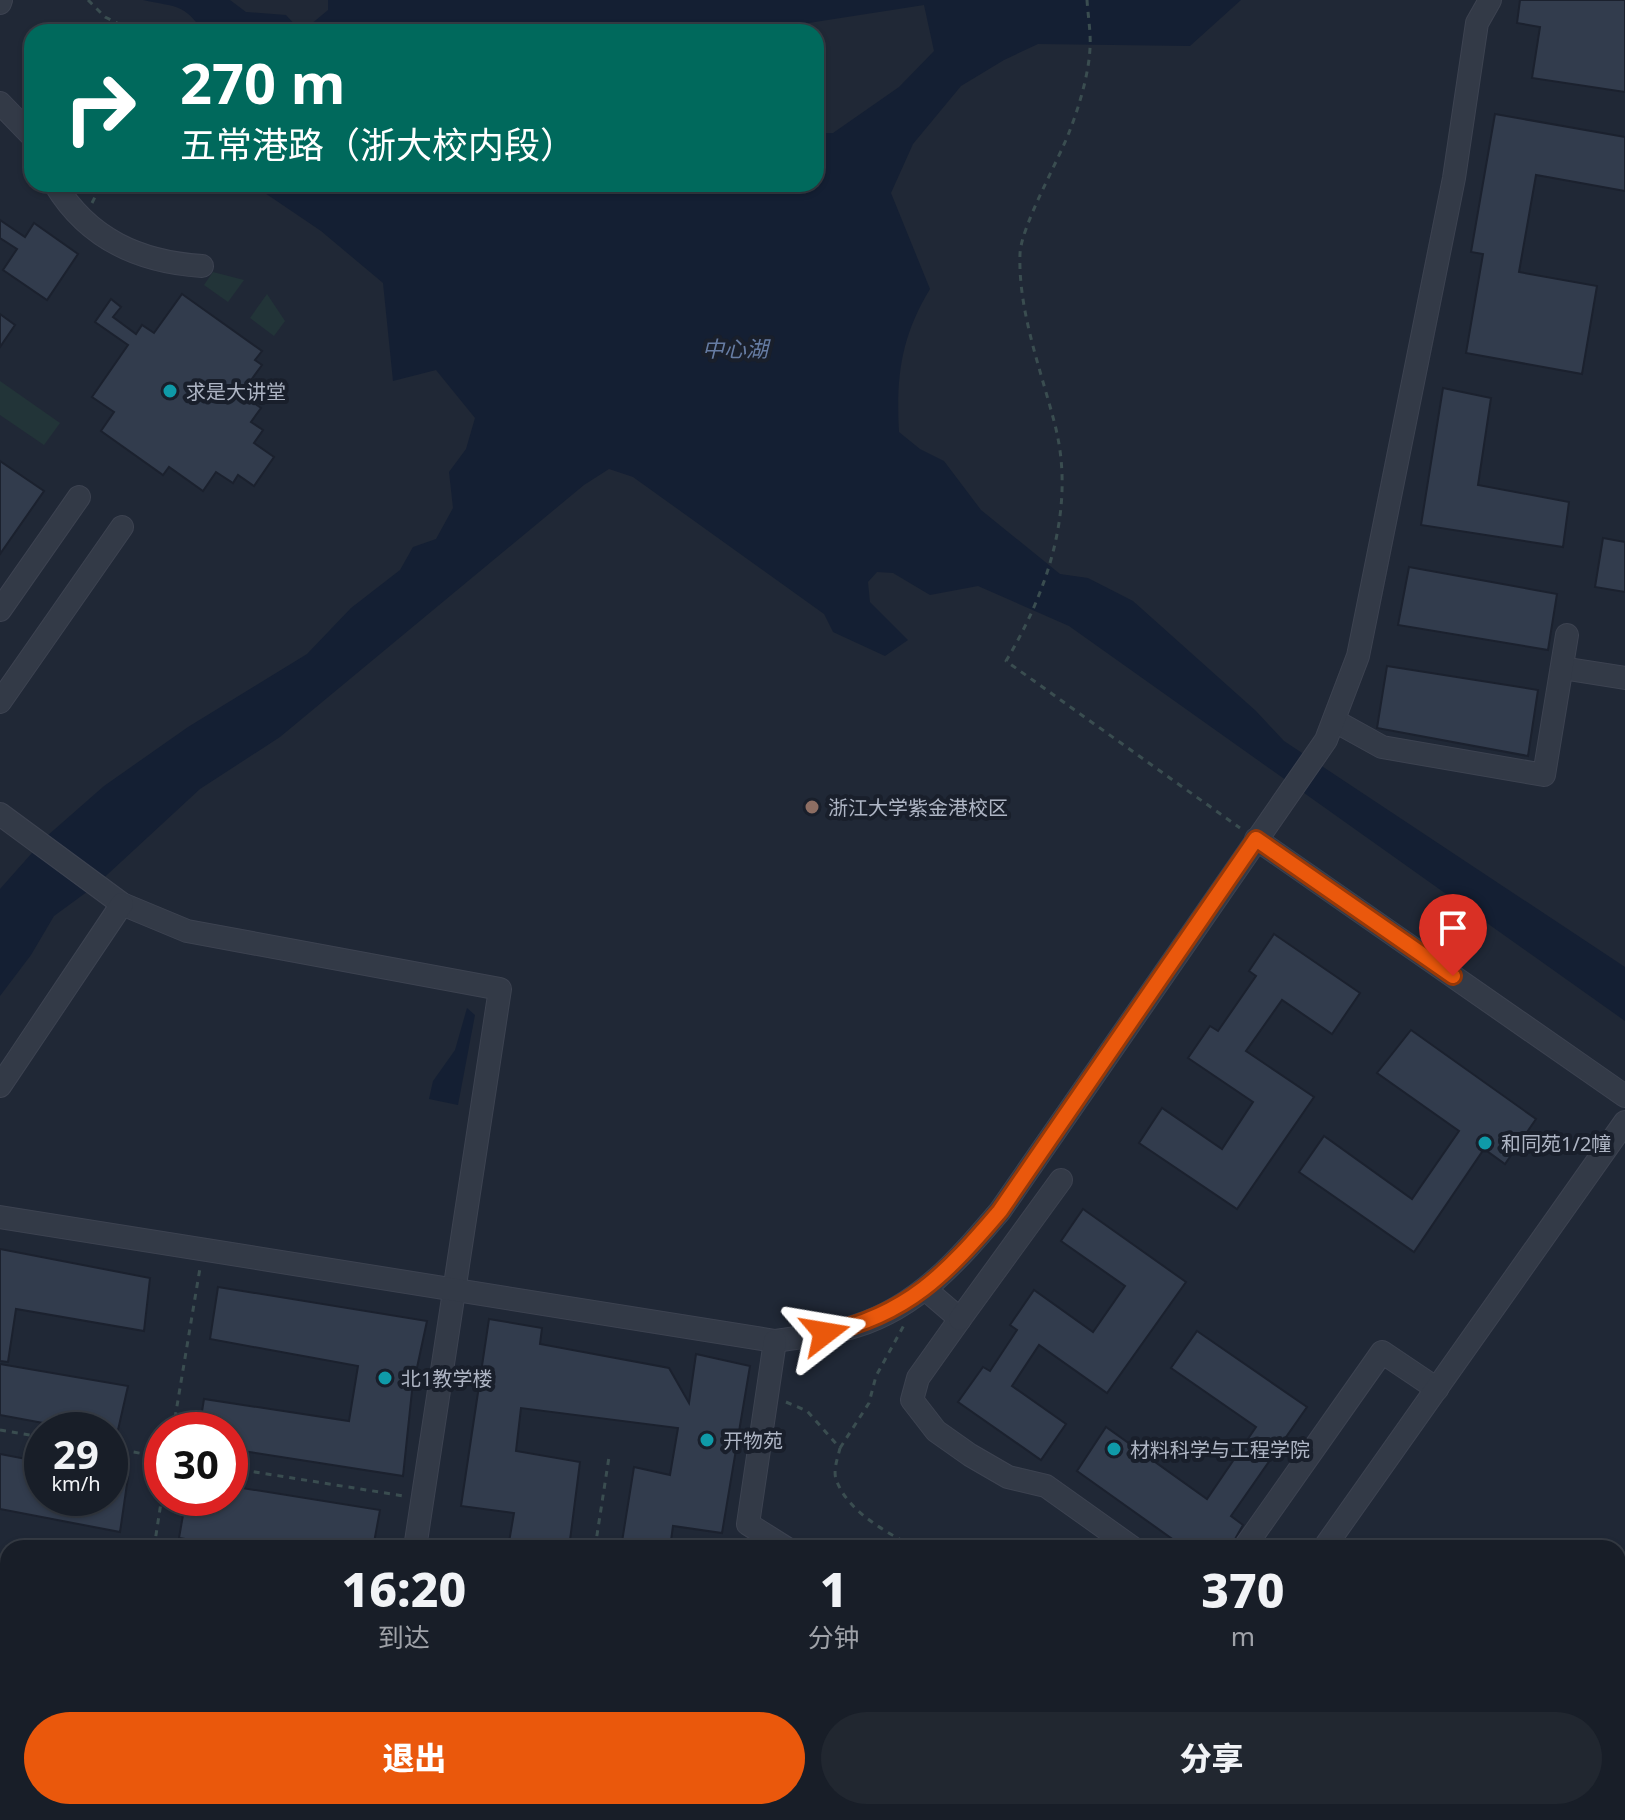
<!DOCTYPE html>
<html lang="zh">
<head>
<meta charset="utf-8">
<style>
	body { margin:0; font-family:"Noto Sans","Noto Sans SC",sans-serif; background:#212730; color:#f1f3f6; height:100vh; display:flex; flex-direction:column; font-size:30px; white-space:nowrap }
	* { box-sizing:border-box; margin:0 }
	p { font-size:26px; color:#9fa2a8 }
	.icon { flex:none; width:44px; height:44px; fill:none; stroke:currentColor; stroke-width:2; stroke-linecap:round; stroke-linejoin:round }
	.map { position:relative; flex:1; overflow:hidden }
	.side { position:absolute; left:0px; top:1540px; width:1626px; height:280px; display:flex; flex-direction:column; background:#181e28; border-radius:24px 24px 0 0; box-shadow:0 2px 6px #0004,0 0 0 2px #363c45 }
	.side>* { flex:none }
	.hud { position:absolute; left:24px; top:24px; width:800px; height:168px; border-radius:24px; box-shadow:0 2px 6px #0004,0 0 0 2px #363c45; background:#00695c; color:#fff; overflow:hidden }
	.speed { position:absolute; left:24px; top:1412px; display:flex; gap:16px; font-size:40px; font-weight:700; text-align:center }
	.speed>* { display:grid; place-content:center; width:104px; height:104px; border-radius:50%; background:#181e28; box-shadow:0 2px 6px #0004,0 0 0 2px #363c45; line-height:1 }
	.speed small { font-size:20px; font-weight:400 }
	.speed .limit { border:12px solid #d22; background:#fff; color:#111 }
	.pin { position:absolute; display:grid; place-items:center; width:68px; height:68px; color:#fff; margin:-82px -34px; border-radius:50% 50% 50% 0; rotate:-45deg; box-shadow:0 0 8px #0007 }
	.pin .icon { rotate:45deg }
	.me { position:absolute; width:88px; margin:-44px; rotate:76deg; stroke-linejoin:round; filter:drop-shadow(0 0 6px #0008) }
	.turn { display:flex; align-items:center; gap:28px; height:168px; padding:0 24px; font-size:36px }
	.turn .icon { width:104px; height:104px; stroke-width:2.5 }
	.turn b { display:block; font-size:56px; line-height:68px }
	.eta { display:flex; justify-content:space-evenly; align-items:center; height:136px; text-align:center }
	.eta b { font-size:48px; font-weight:800; line-height:56px }
	.button { display:flex; gap:16px; margin-top:auto; padding:16px 24px }
	.button a { flex:1; height:92px; border-radius:48px; background:#ea580c; color:#fff; font-size:32px; font-weight:800; line-height:92px; text-align:center }
	.button a+a { background:#212730; color:#f1f3f6 }
	.map>svg:first-child { display:block }
</style>
</head>
<body>
<div class="map">
<svg width="1625" height="1820" viewBox="0 0 1625 1820">
	<rect width="100%" height="100%" fill="#202836"/>
	<!-- green -->
	<g fill="#223438">
		<polygon points="213,272 244,280 228,302 204,285"/>
		<polygon points="267,294 285,321 274,336 250,318"/>
		<polygon points="0,381 60,423 44,445 0,415"/>
	</g>
	<!-- water -->
	<g fill="#141f33">
		<path d="M143 0H230L246 12 286 15 297 27 310 25 328 10V0H1241L1190 46 1038 44 1004 60 961 86 913 144 891 193 930 289C901 337 896 376 899 432L920 449 944 461 981 510 1060 574 1088 578 1133 601 1256 711 1284 741 1625 967V1021L1069 626 978 586 930 595 893 573 877 572 868 582 870 602 908 640 885 656 833 632 824 614 633 477 609 469 584 485 280 737 200 789 95 886 54 916 31 955 0 996V889L47 836 104 786 188 727 307 654 351 608 400 570 413 547 436 539 453 508 449 472 466 449 475 418 436 370 393 381 383 283 321 231 259 189 213 193 180 184H816V133H833L899 87 934 51 924 5 783 27 778 32H203C185 3 174 7 143 0Z"/>
		<polygon points="467,1008 475,1015 458,1105 429,1099 433,1081 455,1050"/>
		<polygon points="991,1812 1052,1812 1051,1820 990,1820"/>
	</g>
	<!-- building -->
	<g fill="#323c4d" stroke="#1b212e" stroke-width="2">
		<polygon points="1520,0 1625,0 1625,92 1532,78 1540,27 1517,23"/>
		<polygon points="1495,114 1625,137 1625,191 1536,175 1519,272 1597,286 1582,374 1466,353 1483,254 1471,252"/>
		<polygon points="0,220 25,237 34,223 78,254 47,300 3,270 17,249 0,238"/>
		<polygon points="182,294 262,351 255,360 262,365 241,394 261,408 251,422 263,430 254,443 274,457 254,486 238,475 233,483 216,472 203,491 169,467 163,475 101,431 114,412 92,397 128,345 95,322 111,299 121,307 113,317 136,334 142,325 154,333"/>
		<polygon points="0,314 15,325 0,347"/>
		<polygon points="1443,388 1491,398 1478,485 1569,502 1563,547 1421,525"/>
		<polygon points="0,461 44,491 0,554"/>
		<polygon points="1603,538 1625,542 1625,592 1595,587"/>
		<polygon points="1409,567 1557,594 1548,650 1398,625"/>
		<polygon points="1387,666 1538,690 1528,756 1377,728"/>
		<polygon points="1274,934 1360,993 1332,1034 1282,1000 1246,1051 1314,1097 1237,1209 1139,1143 1162,1108 1222,1149 1253,1102 1188,1058 1210,1026 1218,1031 1256,976 1249,971"/>
		<polygon points="1411,1030 1536,1119 1505,1164 1484,1149 1414,1252 1299,1172 1324,1136 1412,1199 1459,1131 1377,1073"/>
		<polygon points="1083,1209 1186,1282 1107,1393 1039,1345 1012,1386 1066,1424 1041,1460 958,1402 983,1367 990,1371 1017,1330 1010,1325 1034,1290 1093,1332 1125,1286 1061,1241"/>
		<polygon points="0,1249 150,1278 144,1331 16,1309 8,1362 0,1361"/>
		<polygon points="218,1287 427,1321 412,1391 403,1476 230,1449 230,1430 199,1430 204,1399 349,1421 358,1366 210,1339"/>
		<polygon points="489,1319 542,1328 540,1344 669,1368 689,1403 696,1354 750,1366 722,1533 673,1526 670,1548 621,1548 634,1467 670,1475 678,1428 521,1408 516,1451 580,1462 569,1548 508,1548 514,1513 461,1506"/>
		<polygon points="1197,1331 1307,1407 1231,1516 1243,1525 1230,1548 1185,1548 1077,1471 1106,1427 1207,1499 1256,1427 1171,1368"/>
		<polygon points="0,1364 128,1386 118,1430 81,1430 0,1415"/>
		<polygon points="0,1454 42,1462 42,1498 110,1498 110,1474 128,1477 120,1532 0,1509"/>
		<polygon points="230,1486 380,1510 373,1548 242,1548 179,1538 186,1498 230,1498"/>
	</g>
	<g fill="none" stroke-linecap="round" stroke-linejoin="round">
		<defs>
			<g id="minor">
				<polyline points="0,3 1,0"/>
				<polyline points="0,103 32,136"/>
				<path d="M55 184C88 239 139 262 202 266"/>
				<polyline points="0,610 79,497"/>
				<polyline points="1562,668 1625,678"/>
				<polyline points="0,702 122,527"/>
				<polyline points="1335,721 1382,747 1544,775 1567,635"/>
				<polyline points="0,814 122,904 187,931 500,989 415,1548"/>
				<polyline points="1256,839 1625,1096"/>
				<polyline points="0,1086 122,904"/>
				<path d="M0 1217 775 1341C802 1337 830 1334 856 1326 918 1307 959 1259 1000 1211L1326 740 1358 656 1454 178 1477 23 1490 0"/>
				<polyline points="925,1289 960,1319 918,1378 912,1400 936,1431 970,1455 1008,1477 1046,1486 1133,1548"/>
				<polyline points="960,1319 1061,1180"/>
				<polyline points="775,1341 748,1524 786,1548"/>
				<polyline points="1244,1548 1382,1352 1437,1389"/>
				<polyline points="1324,1548 1625,1122"/>
				<polyline points="0,1678 8,1679"/>
				<polyline points="851,1812 902,1820"/>
				<polyline points="368,1820 370,1812"/>
				<polyline points="1133,1820 1138,1812"/>
			</g>
		</defs>
		<!-- minor casing -->
		<use href="#minor" stroke="#3d4351" stroke-width="24"/>
		<!-- path -->
		<g stroke="#3a4d50" stroke-width="3" stroke-dasharray="6 6" stroke-linecap="butt">
			<polyline points="88,0 105,17 135,32"/>
			<path d="M1087 0C1088 16 1091 33 1090 48 1089 73 1079 107 1070 130 1059 160 1021 226 1020 254 1018 311 1041 370 1055 425 1076 507 1048 591 1006 661L1240 828"/>
			<polyline points="92,203 97,193 95,184"/>
			<path d="M786 1402 807 1411 840 1448C838 1457 833 1470 836 1479 847 1512 888 1533 916 1548"/>
			<polyline points="0,1430 42,1437"/>
			<polyline points="173,1430 200,1268"/>
			<polyline points="110,1448 162,1457"/>
			<polyline points="840,1448 869,1403 876,1376 904,1325"/>
			<polyline points="230,1468 404,1496"/>
			<polyline points="154,1548 162,1496"/>
			<polyline points="595,1548 609,1457"/>
			<polyline points="1085,1812 1089,1820"/>
		</g>
		<!-- minor -->
		<use href="#minor" stroke="#333a47" stroke-width="22"/>
	</g>
	<g fill="none" stroke-linecap="round" stroke-linejoin="round">
		<defs>
			<path id="route" d="M825 1333C908 1315 947 1273 1000 1211L1256 839 1453 976"/>
		</defs>
		<!-- route casing -->
		<use href="#route" stroke="#983908" stroke-width="20"/>
		<!-- route -->
		<use href="#route" stroke="#ea580c" stroke-width="14"/>
	</g>
	<!-- markers -->
	<g fill="#0f9aa8" stroke="#191f2b" stroke-width="3">
		<circle cx="170" cy="391" r="8"/>
		<circle cx="1485" cy="1143" r="8"/>
		<circle cx="385" cy="1378" r="8"/>
		<circle cx="707" cy="1440" r="8"/>
		<circle cx="1114" cy="1449" r="8"/>
	</g>
	<circle fill="#8d6e63" stroke="#191f2b" stroke-width="3" cx="812" cy="807" r="8"/>
	<g text-anchor="middle" dominant-baseline="central" stroke-width="8" stroke-linejoin="round" paint-order="stroke">
		<!-- poi labels -->
		<g font-size="20" fill="#aeb5c4" stroke="#191f2b" text-anchor="start">
			<text x="186" y="391">求是大讲堂</text>
			<text x="828" y="807">浙江大学紫金港校区</text>
			<text x="1501" y="1143">和同苑1/2幢</text>
			<text x="401" y="1378">北1教学楼</text>
			<text x="723" y="1440">开物苑</text>
			<text x="1130" y="1449">材料科学与工程学院</text>
		</g>
		<!-- water labels -->
		<g font-size="22" font-style="italic" fill="#667ca3" stroke="#191f2b">
			<text x="735" y="348">中心湖</text>
		</g>
	</g>
</svg>
<div class="speed"><div>29<small>km/h</small></div><div class="limit">30</div></div>
<div class="pin" style="left:1453px;top:976px;background:#d93025"><svg class="icon" aria-label="arrive" viewBox="0 0 24 24"><path d="M6 21V4h12l-3 4 3 4H6"/></svg></div>
<svg class="me" style="left:825px;top:1333px" viewBox="-20 -20 40 40"><path d="M0-17L14 15 0 8-14 15z" fill="#ea580c" stroke="#fff" stroke-width="4"/></svg>
<div class="hud">
<div class="turn"><svg class="icon" aria-label="right" viewBox="0 0 24 24"><path d="M7 20v-9h11M14 6l5 5-5 5"/></svg><div><b>270 m</b>五常港路（浙大校内段）</div></div>
</div>
<section class="side">
<div class="eta">
<div><b>16:20</b><p>到达</p></div>
<div><b>1</b><p>分钟</p></div>
<div><b>370</b><p>m</p></div>
</div>
<div class="button"><a>退出</a><a>分享</a></div>
</section>
</div>
</body>
</html>
